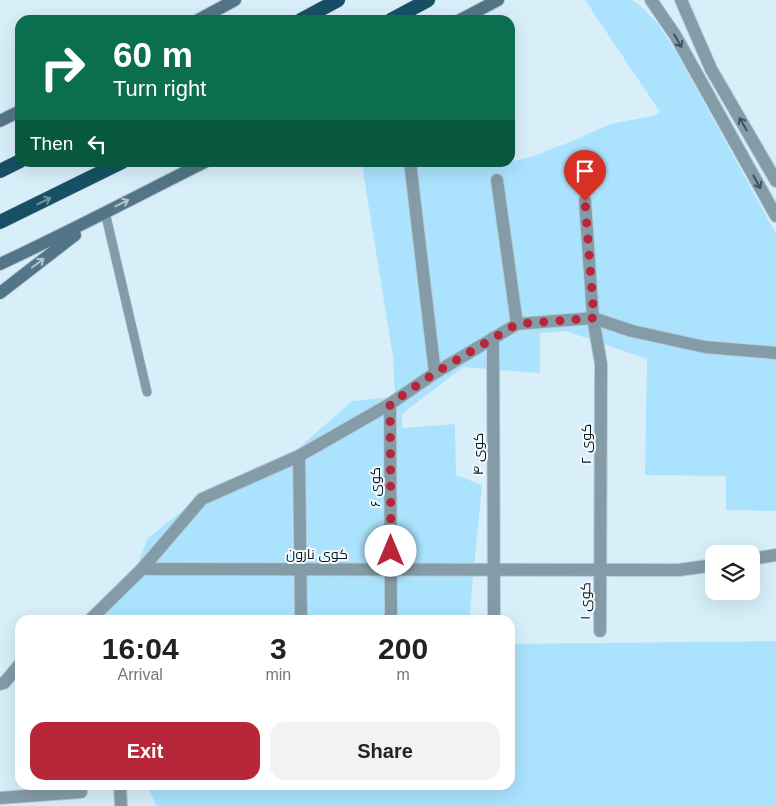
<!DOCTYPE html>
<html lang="en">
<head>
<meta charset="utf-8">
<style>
	body { margin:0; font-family:Arial,Cairo,sans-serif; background:#f2f2f2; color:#222; height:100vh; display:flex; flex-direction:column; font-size:19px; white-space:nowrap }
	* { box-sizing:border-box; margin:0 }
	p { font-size:16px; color:#767676 }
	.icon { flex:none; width:28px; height:28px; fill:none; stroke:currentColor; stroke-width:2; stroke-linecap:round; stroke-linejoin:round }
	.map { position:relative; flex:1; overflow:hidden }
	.drawer { position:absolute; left:15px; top:615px; width:500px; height:175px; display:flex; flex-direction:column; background:#fff; border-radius:15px; box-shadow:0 5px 20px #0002 }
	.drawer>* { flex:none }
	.top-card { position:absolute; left:15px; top:15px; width:500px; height:152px; border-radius:15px; box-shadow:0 5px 20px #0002; background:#0b6e4f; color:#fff; overflow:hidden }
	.buttons { position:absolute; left:705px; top:545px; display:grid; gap:10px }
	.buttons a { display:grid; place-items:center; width:55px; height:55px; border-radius:10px; background:#fff; box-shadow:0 5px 20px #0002; font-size:25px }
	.pin { position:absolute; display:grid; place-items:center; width:42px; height:42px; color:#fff; margin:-51px -21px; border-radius:50% 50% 50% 0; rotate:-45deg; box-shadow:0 0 5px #0007 }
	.pin .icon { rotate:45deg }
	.me { position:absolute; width:55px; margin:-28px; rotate:0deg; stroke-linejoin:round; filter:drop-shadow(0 0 4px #0008) }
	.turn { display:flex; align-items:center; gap:18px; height:105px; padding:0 15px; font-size:22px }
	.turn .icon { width:65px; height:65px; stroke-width:2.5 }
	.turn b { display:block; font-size:35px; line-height:42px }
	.then { display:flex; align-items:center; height:48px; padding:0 15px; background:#0003; gap:10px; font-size:19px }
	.eta { display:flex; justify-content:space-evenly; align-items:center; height:85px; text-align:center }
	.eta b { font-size:30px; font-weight:600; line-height:35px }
	.button { display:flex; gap:10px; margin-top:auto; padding:10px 15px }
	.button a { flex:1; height:58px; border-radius:15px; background:#b8263a; color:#fff; font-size:20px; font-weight:600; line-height:58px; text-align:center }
	.button a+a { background:#f2f2f2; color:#222 }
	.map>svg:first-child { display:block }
</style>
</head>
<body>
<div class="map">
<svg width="776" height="806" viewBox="0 0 776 806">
	<rect width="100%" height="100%" fill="#d8effa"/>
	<!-- green -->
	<g fill="#abe3fe">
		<polygon points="585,0 632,0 642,7 658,24 678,55 776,234 776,511 726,510 726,476 645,475 647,359 566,331 540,333 540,373 463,367 402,414 402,428 455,424 456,475 482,485 469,620 106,620 103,613 128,588 148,538 202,495 292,454 352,401 384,398 395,395 393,357 364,177 363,163 488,167 531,157 575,140 610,124 653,116 660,112"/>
		<polygon points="776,641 776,806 157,806 147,785 510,785 510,644"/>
	</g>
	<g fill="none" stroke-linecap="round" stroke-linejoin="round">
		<defs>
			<polyline id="service" points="105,212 147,392"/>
			<g id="minor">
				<polyline points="410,162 435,373"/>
				<polyline points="497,180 517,324"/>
				<polyline points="585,201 593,318 601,364 600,631"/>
				<polyline points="493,338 494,620"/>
				<polyline points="390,404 391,617"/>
				<polyline points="299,456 301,614"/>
				<polyline points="751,559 776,555"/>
				<polyline points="142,569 679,570 714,565"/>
				<polyline points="90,620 142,569 202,499 299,456 390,404 435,373 517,324 593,318 632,331 705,347 776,353"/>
				<polyline points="0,684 4,683 20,664"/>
				<polyline points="120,785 121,806"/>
				<polyline points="0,798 81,792"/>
			</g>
			<g id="tertiary">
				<polyline points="651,0 675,35 776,216"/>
				<polyline points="681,0 711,69 776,181"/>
			</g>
			<g id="secondary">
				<polyline points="198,20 235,0"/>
				<polyline points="460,20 498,0"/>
				<polyline points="0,121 20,111"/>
				<path d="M0 264C69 232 137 196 205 162"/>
				<polyline points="0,293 75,235"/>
			</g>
			<g id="trunk">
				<polyline points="301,20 338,0"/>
				<polyline points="391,20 428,0"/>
				<polyline points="0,171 20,161"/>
				<polyline points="0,222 122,162"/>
			</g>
		</defs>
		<!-- service casing -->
		<use href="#service" stroke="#b7cdd7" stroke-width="10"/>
		<!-- minor casing -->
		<use href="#minor" stroke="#b7cdd7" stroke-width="14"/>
		<!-- tertiary casing -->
		<use href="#tertiary" stroke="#b7cdd7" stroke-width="14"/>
		<!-- secondary casing -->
		<use href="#secondary" stroke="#b7cdd7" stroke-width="14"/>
		<!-- trunk casing -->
		<use href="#trunk" stroke="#b7cdd7" stroke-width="15"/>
		<!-- service -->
		<use href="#service" stroke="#849ca8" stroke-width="9"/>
		<!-- minor -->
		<use href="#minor" stroke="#849ca8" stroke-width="12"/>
		<!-- tertiary -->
		<use href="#tertiary" stroke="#849ca8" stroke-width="12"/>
		<!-- secondary -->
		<use href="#secondary" stroke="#527687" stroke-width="12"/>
		<!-- trunk -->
		<use href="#trunk" stroke="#175065" stroke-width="14"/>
	</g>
	<!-- one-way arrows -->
	<defs><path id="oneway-shaft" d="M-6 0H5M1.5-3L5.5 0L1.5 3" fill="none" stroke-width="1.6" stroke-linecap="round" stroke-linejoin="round" transform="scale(1.25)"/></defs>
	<g stroke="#40535c">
		<use href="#oneway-shaft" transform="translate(678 41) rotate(60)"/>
		<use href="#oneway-shaft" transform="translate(743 124) rotate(-120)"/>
		<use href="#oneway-shaft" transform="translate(757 182) rotate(61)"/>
	</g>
	<use stroke="#6e94a2" href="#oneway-shaft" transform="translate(44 201) rotate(-26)"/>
	<g stroke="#b1c5ce">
		<use href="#oneway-shaft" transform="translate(122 203) rotate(-26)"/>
		<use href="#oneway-shaft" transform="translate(38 263) rotate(-37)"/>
	</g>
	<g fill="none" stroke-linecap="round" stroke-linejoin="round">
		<!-- route -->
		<polyline stroke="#b8263a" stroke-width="9" stroke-dasharray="0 16.2" points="391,551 390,404 435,373 517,324 594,318 585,201"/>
	</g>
	<g text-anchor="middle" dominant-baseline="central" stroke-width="4" stroke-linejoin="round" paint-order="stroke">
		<!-- street labels -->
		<g font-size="14" fill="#09181e" stroke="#f1f9fd">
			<text transform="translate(586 444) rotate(-90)">کوی ۲</text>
			<text transform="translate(478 454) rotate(-90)">کوی ۴</text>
			<text transform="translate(375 487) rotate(-90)">کوی ۶</text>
			<text x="317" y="554">کوی نارون</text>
			<text transform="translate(585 601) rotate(-89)">کوی ۱</text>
		</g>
	</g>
</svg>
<div class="buttons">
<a><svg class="icon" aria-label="layers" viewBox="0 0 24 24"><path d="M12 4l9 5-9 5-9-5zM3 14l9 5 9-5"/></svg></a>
</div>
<div class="pin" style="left:585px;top:201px;background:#d93025"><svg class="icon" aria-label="arrive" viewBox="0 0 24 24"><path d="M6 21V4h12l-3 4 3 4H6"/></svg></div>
<svg class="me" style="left:391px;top:551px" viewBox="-20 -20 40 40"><circle r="19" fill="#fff"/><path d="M0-13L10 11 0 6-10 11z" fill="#b8263a"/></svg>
<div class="top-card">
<div class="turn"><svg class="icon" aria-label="right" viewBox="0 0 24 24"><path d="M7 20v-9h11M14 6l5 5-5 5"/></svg><div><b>60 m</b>Turn right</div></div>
<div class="then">Then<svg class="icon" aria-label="left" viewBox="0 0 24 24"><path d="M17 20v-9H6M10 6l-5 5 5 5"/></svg></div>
</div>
<section class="drawer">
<div class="eta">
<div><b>16:04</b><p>Arrival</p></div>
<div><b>3</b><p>min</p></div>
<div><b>200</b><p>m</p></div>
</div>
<div class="button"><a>Exit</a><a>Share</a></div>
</section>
</div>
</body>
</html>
